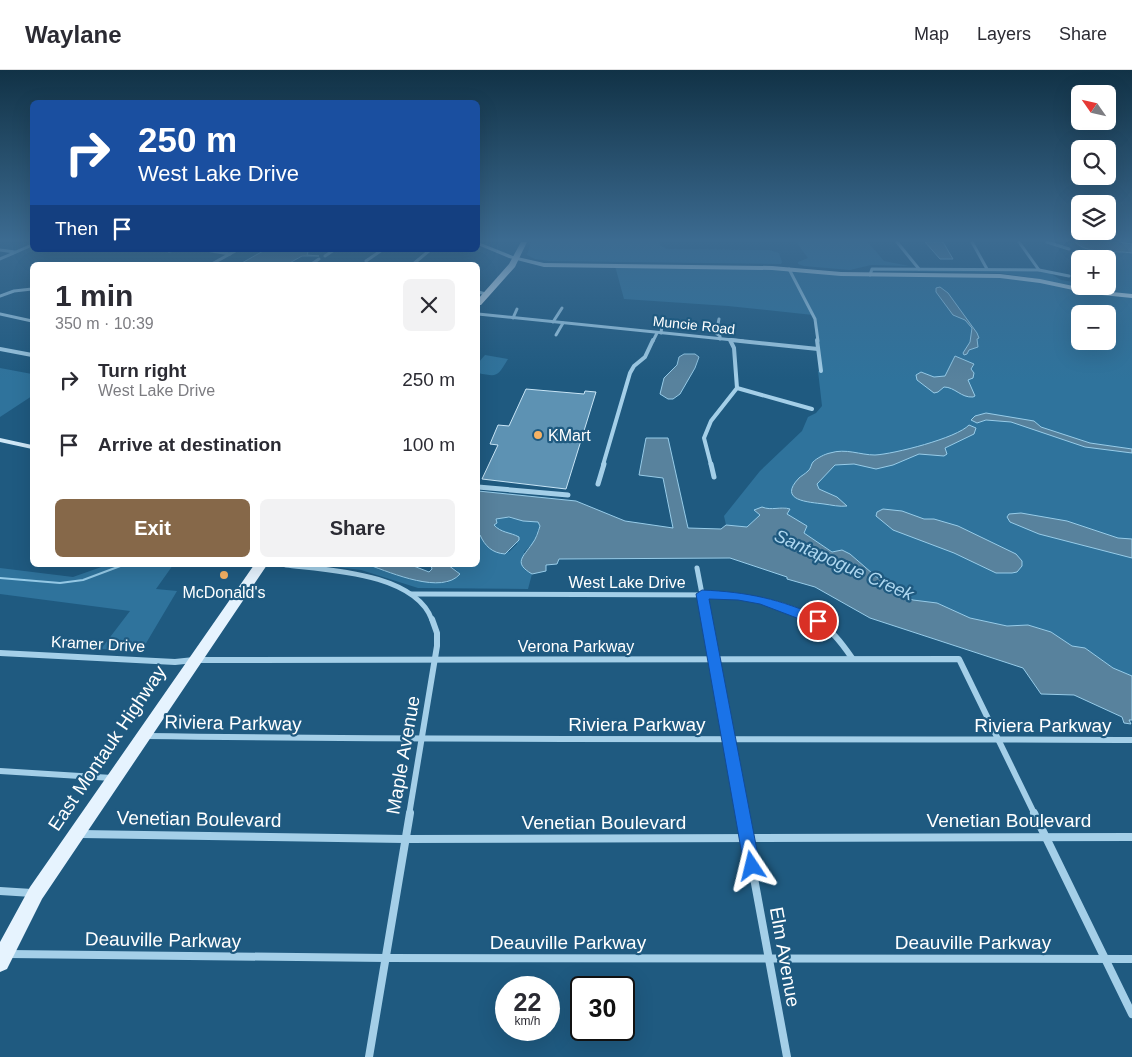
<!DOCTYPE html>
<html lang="en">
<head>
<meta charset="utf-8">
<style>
	body { margin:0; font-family:Helvetica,sans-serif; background:#f2f2f3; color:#2b2b33; height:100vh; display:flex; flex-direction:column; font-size:19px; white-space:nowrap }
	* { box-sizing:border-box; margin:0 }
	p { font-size:16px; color:#7c7c81 }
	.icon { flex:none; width:28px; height:28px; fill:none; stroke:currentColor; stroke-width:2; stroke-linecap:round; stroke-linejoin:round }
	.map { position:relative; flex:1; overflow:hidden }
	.drawer { position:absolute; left:30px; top:192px; width:450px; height:305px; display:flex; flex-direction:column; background:#fff; border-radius:8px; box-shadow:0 5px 20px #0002 }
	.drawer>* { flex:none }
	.guide { position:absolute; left:30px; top:30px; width:450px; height:152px; border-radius:8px; box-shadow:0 5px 20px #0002; background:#1a4fa0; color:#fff; overflow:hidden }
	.needle { width:32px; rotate:304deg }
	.controls { position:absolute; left:1071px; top:15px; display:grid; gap:10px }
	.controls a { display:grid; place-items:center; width:45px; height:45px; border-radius:8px; background:#fff; box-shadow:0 5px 20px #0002; font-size:25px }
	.speed { position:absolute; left:495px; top:906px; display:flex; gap:10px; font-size:25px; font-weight:700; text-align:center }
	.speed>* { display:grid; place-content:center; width:65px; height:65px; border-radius:50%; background:#fff; box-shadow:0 5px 20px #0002; line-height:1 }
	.speed small { font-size:12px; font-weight:400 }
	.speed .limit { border:2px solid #111; border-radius:8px; background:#fff; color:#111 }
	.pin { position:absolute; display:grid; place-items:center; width:42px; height:42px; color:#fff; margin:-21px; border:2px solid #fff; border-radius:50%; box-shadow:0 1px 5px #0007 }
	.me { position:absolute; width:55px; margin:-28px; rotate:350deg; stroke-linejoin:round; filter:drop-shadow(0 0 4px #0008) }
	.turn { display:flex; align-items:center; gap:18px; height:105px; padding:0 25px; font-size:22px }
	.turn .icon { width:65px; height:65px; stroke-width:2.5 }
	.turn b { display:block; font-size:35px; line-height:42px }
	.then { display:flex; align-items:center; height:48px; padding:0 25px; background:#0003; gap:10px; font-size:19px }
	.round { display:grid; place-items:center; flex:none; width:52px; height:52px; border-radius:8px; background:#f2f2f3 }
	.summary { display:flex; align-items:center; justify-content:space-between; height:85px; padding:0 25px }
	h1 { font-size:30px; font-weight:700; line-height:38px }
	.cta { display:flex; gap:10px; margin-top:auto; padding:10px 25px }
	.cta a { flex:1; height:58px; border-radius:8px; background:#866849; color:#fff; font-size:20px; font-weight:700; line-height:58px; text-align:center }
	.cta a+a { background:#f2f2f3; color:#2b2b33 }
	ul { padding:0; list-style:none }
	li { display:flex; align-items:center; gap:15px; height:65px; padding:0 25px }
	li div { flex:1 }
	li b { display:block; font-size:19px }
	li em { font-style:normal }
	header { display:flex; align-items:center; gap:30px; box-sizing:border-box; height:70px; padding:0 25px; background:#fff; border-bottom:1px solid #e1e1e2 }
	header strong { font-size:24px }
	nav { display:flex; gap:28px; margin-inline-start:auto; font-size:18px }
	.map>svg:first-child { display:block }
</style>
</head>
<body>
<header>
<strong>Waylane</strong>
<nav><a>Map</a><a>Layers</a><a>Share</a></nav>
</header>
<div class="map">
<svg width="1132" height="987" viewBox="0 0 1132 987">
	<rect width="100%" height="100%" fill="#1f5a80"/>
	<!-- green -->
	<g fill="#2f739c" fill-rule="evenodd">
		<polygon points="531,172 658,172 661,176 667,179 769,180 779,183 782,192 781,194 549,191 535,189 527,185"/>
		<polygon points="796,172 868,172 884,191 909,196 871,195 850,200 804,196 798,194 798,192 808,188"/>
		<path d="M1080 176 1099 180 1132 183V606L1113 598 1085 578 1072 576 1051 562 1028 555 1007 556 970 548 937 533 913 530 895 523 850 484 842 480 832 482 804 463 787 444 789 439 784 437 754 440 760 445 747 457 726 455 724 446 760 401 802 361 808 347 816 343 822 336 818 301H821L813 245 728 236 624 229 615 196 772 198 825 203 1000 206 1100 222 1027 207 999 203 877 201H1030L1048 202 1061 210 1080 213V216H1108V189H1087ZM1080 244H1108V271H1080Z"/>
		<path d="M485 285 508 289C497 307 498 307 478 303V293Z"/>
		<polygon points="0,298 32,304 32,326 0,347"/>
		<path d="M500 447 538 452 540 455 533 473 524 482 525 500 532 504 528 519 418 518 361 500 320 495H369L410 509 447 513 458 501 448 495H478V464L480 465 482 468 509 482 517 474 513 464C505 462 498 462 494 455L497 453 496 449Z"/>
		<polygon points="107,495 173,495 156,519 177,521 142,580 101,579 130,541 0,524 0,498 73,507"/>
	</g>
	<!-- water -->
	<g fill="#58829d" stroke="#97cce9">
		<polygon points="925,172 943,172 953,189 940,189"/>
		<path d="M1075 172H1119L1132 174V183C1115 180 1088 185 1075 172Z"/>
		<polygon points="265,180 306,181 308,182 307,185 319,186 302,186 286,195 240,194"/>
		<polygon points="940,217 948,223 977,263 979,268 977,269 978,277 969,280 967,284 964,285 963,283 970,272 972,258 965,250 953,245 936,222 936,218"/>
		<polygon points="684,284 695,284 699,287 695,298 680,324 673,329 668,329 660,324 664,308 677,295 679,287"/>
		<path d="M955 286 974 294 971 299 974 303 973 308 968 310 975 326 973 327C961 328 955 317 944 317L938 322 934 323 917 310 916 305 921 302 934 307 945 306Z"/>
		<polygon points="986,343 1034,351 1041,357 1090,373 1132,379 1132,383 1085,377 1011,352 986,350 977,353 971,350 975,346"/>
		<path d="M969 355 976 358 974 364 945 378 947 384 944 386 919 384 893 395 876 399 854 394 835 395 817 414 819 419 837 427 847 436C839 437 832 435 824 434 809 432 777 431 799 408 801 406 805 404 808 401 811 399 811 394 813 392 817 388 825 384 830 383 846 378 860 385 875 385 894 384 957 368 969 355Z"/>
		<path d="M646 368H668L688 458 721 459 726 455 747 457 760 445 754 440 762 437C772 441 780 436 790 439L787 444 807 456 804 463 832 482 842 480 850 484 895 523 913 530 937 533 970 548 1007 556 1028 555 1051 562 1072 576 1085 578 1113 598 1132 606V650H1129L1131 654 1124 653 1122 647 1074 625 1041 624 1023 598 870 548 815 517 787 509V507L730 488 559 489 557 494 546 495V501L532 504C513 493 523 487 532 474 536 469 538 462 540 456L538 452 523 451 509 447 496 449 497 453 494 455C501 463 510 462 519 467V470L505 484C492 483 485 476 480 465L478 464V421L576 431 625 451 673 458 663 408 639 405Z"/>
		<polygon points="883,439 902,441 924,449 934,449 958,456 1016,484 1022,491 1022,496 1017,502 1012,503 996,503 954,483 893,460 876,446 877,442"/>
		<polygon points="1021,443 1067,451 1118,468 1132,469 1132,488 1039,464 1010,452 1007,447 1009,444"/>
		<path d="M369 495H411L429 502 432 499 431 495H448L460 504C442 525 392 503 369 495Z"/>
	</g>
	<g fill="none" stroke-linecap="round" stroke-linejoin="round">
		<!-- stream -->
		<polyline stroke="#97cce9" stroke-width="2" points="0,508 60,513 83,510 123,495"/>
	</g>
	<!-- building -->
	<polygon fill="#5d92b3" stroke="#c8e5f6" points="526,319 584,324 585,321 596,322 566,419 482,409 498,375 490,374 498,355 509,356"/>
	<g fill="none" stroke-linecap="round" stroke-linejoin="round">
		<!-- street-far4 -->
		<g stroke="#a4cfe8" stroke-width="3">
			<polyline points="897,172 919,199"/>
			<polyline points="972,172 987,199"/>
			<polyline points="1019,172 1039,200"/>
			<polyline points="1047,172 1069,179"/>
			<polyline points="0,180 15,182"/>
			<polyline points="206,180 230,184"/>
			<polyline points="169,181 174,180"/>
			<polyline points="325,186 334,180"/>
			<polyline points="0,189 32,175"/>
			<polyline points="366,191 382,180"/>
			<polyline points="210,195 237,180"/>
			<polyline points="310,195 319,189"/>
			<polyline points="412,195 430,180"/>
			<polyline points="789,199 815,249 818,271"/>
			<polyline points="870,205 872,199 1039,200 1069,206"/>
			<polyline points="478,222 486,224"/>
			<polyline points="0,226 14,221 32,219"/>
			<polyline points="0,244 32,251"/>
			<polyline points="478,244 743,271"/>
			<polyline points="513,248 517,239"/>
			<polyline points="719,249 716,263 720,266 720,269"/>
			<polyline points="553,252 562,238"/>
			<polyline points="661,263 663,247"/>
			<polyline points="556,265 563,253"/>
			<polyline points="653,271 657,263"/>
		</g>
		<!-- street-far3 -->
		<g stroke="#a4cfe8" stroke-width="4">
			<polyline points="731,270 818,279"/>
			<polyline points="817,270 821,301"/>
			<polyline points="0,279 32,285"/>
			<polyline points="737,318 812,339"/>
			<polyline points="603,395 630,303 634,296 645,287 653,270"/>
			<polyline points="711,395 704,368 711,351 737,318 734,278 730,270"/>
		</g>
		<!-- street-far2 -->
		<g stroke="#a4cfe8" stroke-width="5">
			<polyline points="711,394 714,407"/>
			<polyline points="598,414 604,394"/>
			<polyline points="478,417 568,425"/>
			<path d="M286 495C328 500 415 503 432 550"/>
			<polyline points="697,498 707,550"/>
			<path d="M411 524 722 525C755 528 788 533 816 550"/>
		</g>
		<!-- street-far1 -->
		<g stroke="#a4cfe8" stroke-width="6">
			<polyline points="706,549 742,745"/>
			<path d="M814 549C831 559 841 572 852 588"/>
			<polyline points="0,583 175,592 194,590 959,589 1035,745"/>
			<path d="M146 666C475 671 803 668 1132 670"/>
			<polyline points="0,701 112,708"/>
			<polyline points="409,745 437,576 437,563 432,549"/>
		</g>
		<!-- street -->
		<g stroke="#a4cfe8" stroke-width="8">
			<polyline points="742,743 787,987"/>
			<polyline points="1034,743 1132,944"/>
			<polyline points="81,764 404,769 1132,767"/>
			<polyline points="0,821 32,823"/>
			<polyline points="9,884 385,888 1132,889"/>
			<polyline points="369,987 410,743"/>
		</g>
		<!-- secondary -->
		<g fill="#cfe7f6" fill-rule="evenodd">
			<polygon points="478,172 513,186 544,193 772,196 841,202 1000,204 1040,209 1092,220 1132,224 1132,228 1092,224 1040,213 1000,208 841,206 772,200 544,197 509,188 478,175"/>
			<polygon points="0,368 32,375 32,379 0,372"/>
		</g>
		<!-- primary -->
		<g fill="#e6f3fe" fill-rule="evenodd">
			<polygon points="521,172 527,172 515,197 481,235 478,235 478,229 509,194"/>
			<polygon points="254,495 267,495 42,829 7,899 0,902 0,872 30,817"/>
		</g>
	</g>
	<!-- sky -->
	<linearGradient id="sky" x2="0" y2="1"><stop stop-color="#113246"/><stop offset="0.55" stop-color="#3c6b91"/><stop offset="1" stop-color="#3c6b91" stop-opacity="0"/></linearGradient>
	<rect width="1132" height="310" fill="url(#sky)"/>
	<!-- route -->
	<path fill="#1a73e8" stroke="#114b97" d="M702 520C748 522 780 529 822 548L824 551 818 556 760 534 738 530 709 529 760 796 758 802 752 804 746 802 744 796 696 524Z"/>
	<!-- markers -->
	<g fill="#f6b264" stroke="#1f5a80" stroke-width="2">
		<circle cx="538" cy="365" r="5"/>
		<circle cx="224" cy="505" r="5"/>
	</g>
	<g text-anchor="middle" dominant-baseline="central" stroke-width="4.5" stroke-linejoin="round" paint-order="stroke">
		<!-- far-street labels -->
		<g font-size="14" fill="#fff" stroke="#1f5a80">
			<text transform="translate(694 255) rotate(6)">Muncie Road</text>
		</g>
		<!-- poi labels -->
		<g font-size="16" fill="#fff" stroke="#1f5a80" text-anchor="start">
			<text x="548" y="365">KMart</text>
			<text x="224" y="522" text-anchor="middle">McDonald's</text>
		</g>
		<!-- street labels -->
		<g font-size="16" fill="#fff" stroke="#1f5a80">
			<text x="627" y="512">West Lake Drive</text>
			<text transform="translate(98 574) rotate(3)">Kramer Drive</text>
			<text x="576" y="576">Verona Parkway</text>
		</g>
		<!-- water labels -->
		<g font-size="18" font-style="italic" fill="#afd8f0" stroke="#1f5a80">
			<text transform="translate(844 495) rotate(24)">Santapogue Creek</text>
		</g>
		<!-- near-street labels -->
		<g font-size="19" fill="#fff" stroke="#1f5a80">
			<text transform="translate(233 653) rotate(1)">Riviera Parkway</text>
			<text x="637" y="654">Riviera Parkway</text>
			<text x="1043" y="655">Riviera Parkway</text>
			<text transform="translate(107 678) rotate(-56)">East Montauk Highway</text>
			<text transform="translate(403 685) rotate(-80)">Maple Avenue</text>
			<text transform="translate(199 749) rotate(1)">Venetian Boulevard</text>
			<text x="1009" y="750">Venetian Boulevard</text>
			<text x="604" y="752">Venetian Boulevard</text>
			<text transform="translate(163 870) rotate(1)">Deauville Parkway</text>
			<text x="568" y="872">Deauville Parkway</text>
			<text x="973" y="872">Deauville Parkway</text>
			<text transform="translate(785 887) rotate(80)">Elm Avenue</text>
		</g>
	</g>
</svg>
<div class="controls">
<a><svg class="needle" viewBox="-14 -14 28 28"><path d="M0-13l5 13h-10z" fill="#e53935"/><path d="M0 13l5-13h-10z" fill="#7c7c81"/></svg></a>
<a><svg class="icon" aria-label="search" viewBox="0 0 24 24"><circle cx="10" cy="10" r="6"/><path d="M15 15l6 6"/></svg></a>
<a><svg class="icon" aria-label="layers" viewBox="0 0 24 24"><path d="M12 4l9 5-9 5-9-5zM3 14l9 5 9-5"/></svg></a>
<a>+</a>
<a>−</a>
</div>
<div class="speed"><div>22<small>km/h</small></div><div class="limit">30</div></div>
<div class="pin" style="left:818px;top:551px;background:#d93025"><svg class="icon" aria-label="arrive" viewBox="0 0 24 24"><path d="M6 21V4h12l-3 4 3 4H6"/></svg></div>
<svg class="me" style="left:752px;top:796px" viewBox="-20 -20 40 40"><path d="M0-17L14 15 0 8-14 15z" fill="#1a73e8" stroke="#fff" stroke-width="4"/></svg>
<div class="guide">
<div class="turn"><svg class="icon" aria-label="right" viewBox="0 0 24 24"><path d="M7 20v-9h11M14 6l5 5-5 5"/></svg><div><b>250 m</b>West Lake Drive</div></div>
<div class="then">Then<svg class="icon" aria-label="arrive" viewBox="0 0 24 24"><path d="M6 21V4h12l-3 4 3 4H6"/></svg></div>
</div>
<section class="drawer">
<div class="summary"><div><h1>1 min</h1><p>350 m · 10:39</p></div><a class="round"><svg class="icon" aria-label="close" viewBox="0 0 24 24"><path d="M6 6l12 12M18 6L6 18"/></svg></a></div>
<ul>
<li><svg class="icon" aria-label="right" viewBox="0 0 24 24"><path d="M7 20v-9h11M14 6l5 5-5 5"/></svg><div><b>Turn right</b><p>West Lake Drive</p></div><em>250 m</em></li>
<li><svg class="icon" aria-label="arrive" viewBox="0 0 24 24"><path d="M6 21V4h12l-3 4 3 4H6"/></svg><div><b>Arrive at destination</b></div><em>100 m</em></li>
</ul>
<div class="cta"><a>Exit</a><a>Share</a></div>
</section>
</div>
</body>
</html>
